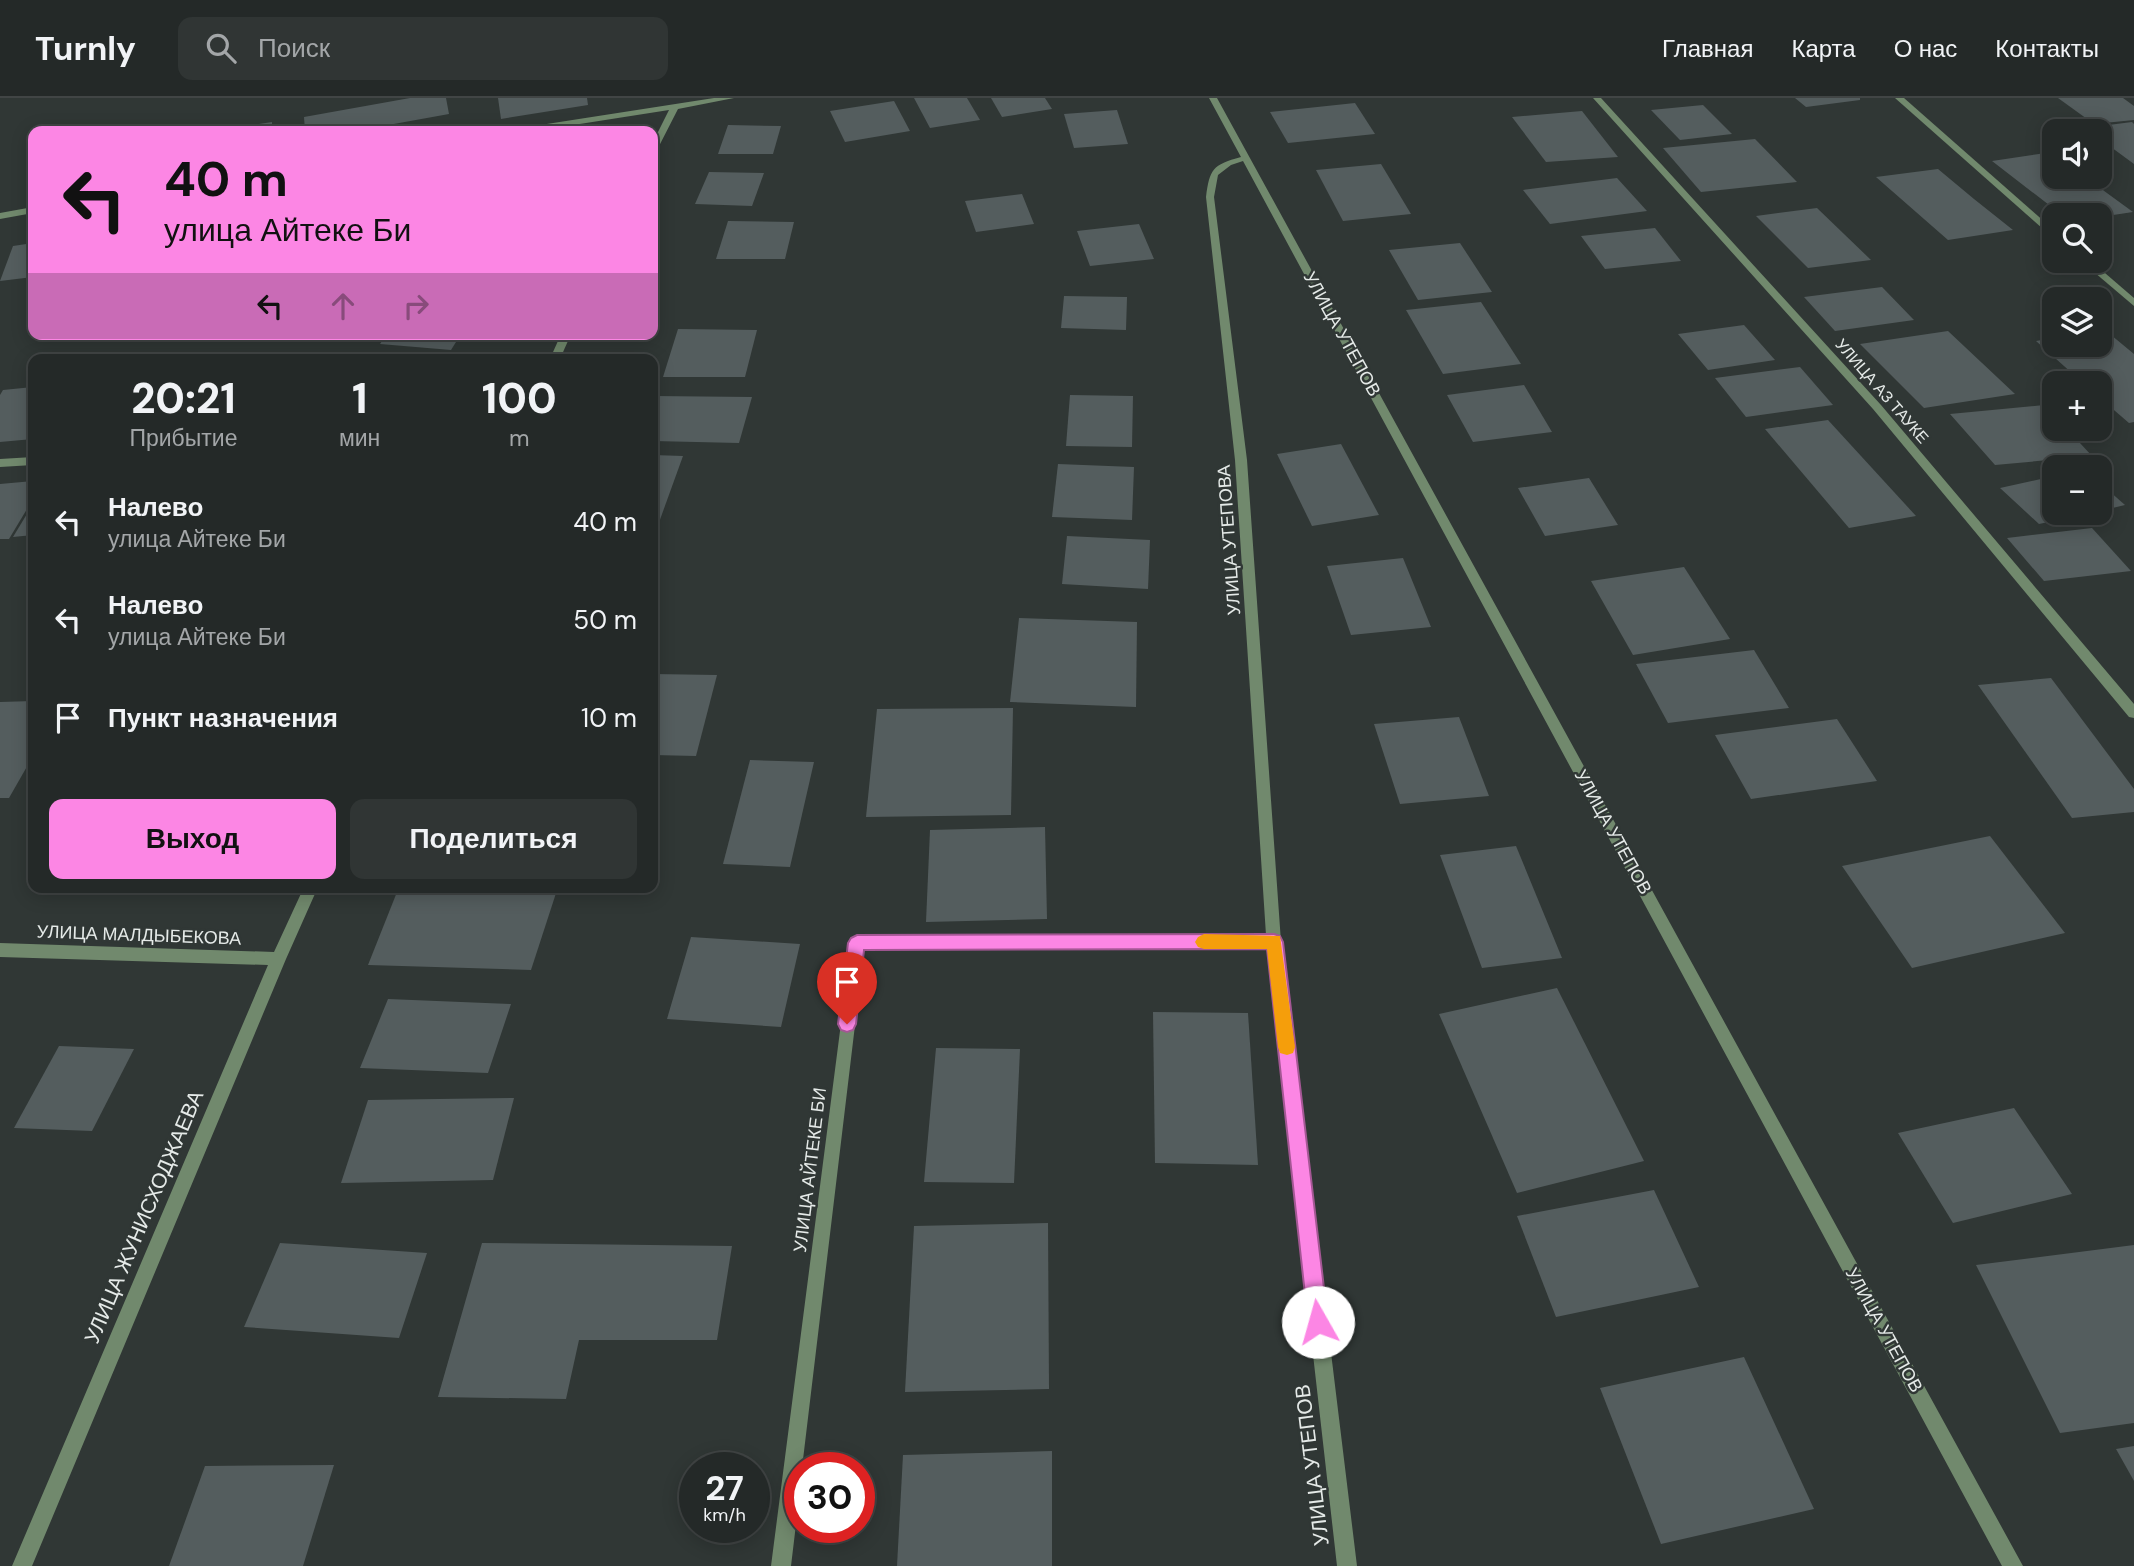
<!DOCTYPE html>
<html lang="ru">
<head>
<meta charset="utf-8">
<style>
	body { margin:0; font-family:"DM Sans",sans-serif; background:#303534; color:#f1f3f6; height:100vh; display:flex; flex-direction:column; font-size:26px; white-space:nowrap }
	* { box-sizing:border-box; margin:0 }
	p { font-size:23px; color:#a3a6a8 }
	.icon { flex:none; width:38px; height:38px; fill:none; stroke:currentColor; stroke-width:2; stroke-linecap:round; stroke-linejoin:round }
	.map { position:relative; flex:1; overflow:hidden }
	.sheet { position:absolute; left:28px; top:256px; width:630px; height:539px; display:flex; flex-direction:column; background:#242928; border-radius:14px; box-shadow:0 4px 18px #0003,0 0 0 2px #414545 }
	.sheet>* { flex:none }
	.hud { position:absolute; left:28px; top:28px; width:630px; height:214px; border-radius:14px; box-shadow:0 4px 18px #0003,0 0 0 2px #414545; background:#fc86e4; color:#111; overflow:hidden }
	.controls { position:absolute; left:2042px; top:21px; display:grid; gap:14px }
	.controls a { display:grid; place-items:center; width:70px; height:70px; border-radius:14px; background:#242928; box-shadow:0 4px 18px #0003,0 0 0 2px #414545; font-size:35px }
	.speed { position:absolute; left:679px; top:1354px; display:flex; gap:14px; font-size:35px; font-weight:700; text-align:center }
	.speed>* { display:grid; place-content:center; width:91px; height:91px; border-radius:50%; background:#242928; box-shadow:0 4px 18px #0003,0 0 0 2px #414545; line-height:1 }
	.speed small { font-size:18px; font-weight:400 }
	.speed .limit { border:10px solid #d22; background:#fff; color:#111 }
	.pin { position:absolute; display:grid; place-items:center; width:60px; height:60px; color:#fff; margin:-72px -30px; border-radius:50% 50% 50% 0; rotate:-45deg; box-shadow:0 0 7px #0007 }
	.pin .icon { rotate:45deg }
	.me { position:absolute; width:77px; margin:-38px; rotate:353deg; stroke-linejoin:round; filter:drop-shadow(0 0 5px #0008) }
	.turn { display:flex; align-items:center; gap:24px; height:147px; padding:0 21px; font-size:32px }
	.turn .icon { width:91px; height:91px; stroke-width:2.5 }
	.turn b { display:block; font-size:49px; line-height:60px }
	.lanes { display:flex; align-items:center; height:66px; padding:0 21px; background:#0003; justify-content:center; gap:35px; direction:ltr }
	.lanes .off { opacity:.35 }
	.eta { display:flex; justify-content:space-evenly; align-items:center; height:119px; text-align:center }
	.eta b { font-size:42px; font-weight:800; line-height:49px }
	.cta { display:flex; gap:14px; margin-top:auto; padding:14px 21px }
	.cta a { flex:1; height:80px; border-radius:14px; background:#fc86e4; color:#111; font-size:28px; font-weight:800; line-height:80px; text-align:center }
	.cta a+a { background:#303534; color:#f1f3f6 }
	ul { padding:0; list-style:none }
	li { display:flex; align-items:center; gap:21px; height:98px; padding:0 21px }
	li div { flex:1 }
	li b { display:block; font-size:26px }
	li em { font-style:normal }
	header { display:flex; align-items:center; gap:42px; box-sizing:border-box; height:98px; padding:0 35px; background:#242928; border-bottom:2px solid #414545 }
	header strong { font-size:33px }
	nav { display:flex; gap:38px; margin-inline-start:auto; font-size:24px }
	.search { width:490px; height:63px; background:#303534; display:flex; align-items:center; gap:18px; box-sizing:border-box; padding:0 24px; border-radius:14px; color:#a3a6a8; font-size:26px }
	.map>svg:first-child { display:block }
</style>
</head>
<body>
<header>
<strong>Turnly</strong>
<div class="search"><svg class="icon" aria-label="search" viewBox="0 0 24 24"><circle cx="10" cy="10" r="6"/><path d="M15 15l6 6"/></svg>Поиск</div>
<nav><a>Главная</a><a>Карта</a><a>О нас</a><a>Контакты</a></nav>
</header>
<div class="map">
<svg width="2134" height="1468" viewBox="0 0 2134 1468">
	<rect width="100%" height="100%" fill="#303735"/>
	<!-- building -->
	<g fill="#545d5e">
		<polygon points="410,0 446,0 449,16 355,33 305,33 304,19"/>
		<polygon points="498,0 587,0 588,7 501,21"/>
		<polygon points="914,0 967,0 980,22 930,30"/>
		<polygon points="991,0 1045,0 1052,11 1002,19"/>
		<polygon points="1795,0 1860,0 1860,2 1806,9"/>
		<polygon points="2058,0 2123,0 2134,8 2134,22 2094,26"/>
		<polygon points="894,3 910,33 845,44 830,13"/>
		<polygon points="1355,5 1375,36 1288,45 1270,14"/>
		<polygon points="1703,7 1732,36 1680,42 1651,12"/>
		<polygon points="1117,12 1128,46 1074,50 1064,16"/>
		<polygon points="1582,13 1618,59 1546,64 1512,19"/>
		<polygon points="272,24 272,33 218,33 218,32"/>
		<polygon points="2132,24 2134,26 2134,66 2100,41 2100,33 2090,33 2085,30"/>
		<polygon points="728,27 781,28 773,56 718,56"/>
		<polygon points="1755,41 1797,84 1701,94 1663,50"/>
		<polygon points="2052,54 2054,56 2054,79 2085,79 2133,114 2100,119 2062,117 1992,63"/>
		<polygon points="1381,66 1411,116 1343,123 1316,72"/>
		<polygon points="1938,71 1974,101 2013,132 1948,142 1876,79"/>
		<polygon points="709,74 764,75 752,108 695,106"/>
		<polygon points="1617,80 1647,113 1550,126 1523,92"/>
		<polygon points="1022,96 1034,126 976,134 965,103"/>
		<polygon points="1817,110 1871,162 1808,170 1756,118"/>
		<polygon points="728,123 794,124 785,161 716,161"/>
		<polygon points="1139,126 1154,161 1090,168 1077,133"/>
		<polygon points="1655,130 1681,163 1605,171 1581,138"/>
		<polygon points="33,145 33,179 0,183 13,148"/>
		<polygon points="1460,145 1492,194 1418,202 1389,152"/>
		<polygon points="1882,189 1914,222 1835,233 1804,199"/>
		<polygon points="1064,198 1127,199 1126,232 1061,230"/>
		<polygon points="1481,204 1521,266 1443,276 1406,212"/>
		<polygon points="1744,227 1775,262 1708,272 1678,236"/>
		<polygon points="678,231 757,232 745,279 663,279"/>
		<polygon points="2100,232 2105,232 2134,256 2134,324 2129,325 2100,300 2100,285 2083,285 2036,243 2054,240 2054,247 2100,247"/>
		<polygon points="1948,233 2015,296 1924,310 1860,246"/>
		<polygon points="387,236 461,236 451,252 380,246"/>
		<polygon points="1800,269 1833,307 1746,319 1715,280"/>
		<polygon points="1524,287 1552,334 1473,344 1447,297"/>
		<polygon points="33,289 33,341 0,344 0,297 3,292"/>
		<polygon points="1070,297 1133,298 1132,349 1066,348"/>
		<polygon points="653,298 752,299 739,345 653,343"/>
		<polygon points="2044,307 2054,318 2054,331 2067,331 2092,358 1995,367 1950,316"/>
		<polygon points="1828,322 1916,418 1849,430 1765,331"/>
		<polygon points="1341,346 1379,417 1312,428 1277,356"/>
		<polygon points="653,357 683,358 653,441"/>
		<polygon points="1058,366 1134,369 1132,422 1052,419"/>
		<polygon points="2054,378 2054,415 2086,416 2039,426 2000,390"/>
		<polygon points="1589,380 1618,427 1545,438 1518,390"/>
		<polygon points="33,383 33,401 9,441 0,441 0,386"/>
		<polygon points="2100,385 2125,407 2100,413"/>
		<polygon points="33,406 33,437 13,439"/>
		<polygon points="2092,430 2131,473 2044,483 2007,440"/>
		<polygon points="1067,438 1150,442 1148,491 1062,486"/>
		<polygon points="1403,460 1431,529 1351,537 1327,468"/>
		<polygon points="1684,469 1730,541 1633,557 1591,483"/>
		<polygon points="1019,520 1137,524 1136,609 1010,604"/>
		<polygon points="1754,552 1789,610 1668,625 1636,566"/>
		<polygon points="653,576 717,577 696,658 653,657"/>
		<polygon points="2051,580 2134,691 2134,714 2072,720 1978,587"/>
		<polygon points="33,603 33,658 9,700 0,700 0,604"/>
		<polygon points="1013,610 1011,717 866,719 877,611"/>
		<polygon points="1459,619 1489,698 1400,706 1374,626"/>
		<polygon points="1837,621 1877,683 1751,701 1715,637"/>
		<polygon points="750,662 814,664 790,769 723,766"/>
		<polygon points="1045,729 1047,821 926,824 930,732"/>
		<polygon points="1990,738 2065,835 1912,870 1842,768"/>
		<polygon points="1516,748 1562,860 1482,870 1440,757"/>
		<polygon points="399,789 558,789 531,872 368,867"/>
		<polygon points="691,839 800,846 781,929 667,921"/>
		<polygon points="1557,890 1644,1063 1517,1095 1439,916"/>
		<polygon points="388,901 511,906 488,975 360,970"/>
		<polygon points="1153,914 1248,915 1258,1067 1155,1065"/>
		<polygon points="59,948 134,951 92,1033 14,1030"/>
		<polygon points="936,950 1020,951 1014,1085 924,1084"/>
		<polygon points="514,1000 493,1082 341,1085 368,1002"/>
		<polygon points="2014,1010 2072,1096 1953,1125 1898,1035"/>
		<polygon points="1654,1092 1699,1189 1556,1219 1517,1118"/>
		<polygon points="1048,1125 1049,1291 905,1294 914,1128"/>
		<polygon points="280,1145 427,1155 399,1240 244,1229"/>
		<polygon points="482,1145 732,1148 717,1242 579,1242 566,1301 438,1299"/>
		<polygon points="2134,1147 2134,1325 2060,1335 1976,1167"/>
		<polygon points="1744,1259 1814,1411 1661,1446 1600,1290"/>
		<polygon points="2134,1348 2134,1383 2116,1351"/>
		<polygon points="1052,1353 1052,1468 897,1468 903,1357"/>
		<polygon points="334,1367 303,1468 169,1468 205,1368"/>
	</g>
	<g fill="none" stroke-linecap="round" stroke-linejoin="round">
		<!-- street -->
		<g fill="#71896d" fill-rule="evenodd">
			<polygon points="714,0 734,0 678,11 657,52 653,55 653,44 669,12 535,33 517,33 521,30"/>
			<path d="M1209 0H1217L2023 1468H2002L1243 63 1231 67 1218 77 1214 99 1247 362 1281 844 1357 1468H1337L1267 851 864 852 802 1370H800V1393L791 1468H771L852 840 857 838 1266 837 1235 362 1206 99C1210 71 1212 67 1241 59Z"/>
			<polygon points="1593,0 1601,0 1881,307 2134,606 2134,620 2129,619 1873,311"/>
			<polygon points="1895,0 1904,0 2054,132 2054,139 2051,138"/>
			<polygon points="33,109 33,115 0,121 0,115"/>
			<polygon points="2081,163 2091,163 2134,200 2134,208"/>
			<polygon points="561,236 571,236 560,261 550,261"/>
			<polygon points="33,359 33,367 0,369 0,361"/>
			<polygon points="304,789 318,789 286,861 32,1468 12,1468 268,867 0,859 0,845 274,854"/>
		</g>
	</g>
	<!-- route -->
	<polygon fill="#fc86e4" stroke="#a45794" stroke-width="2" points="1274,836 1280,838 1283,844 1328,1224 1325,1231 1318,1234 1311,1231 1308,1224 1267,851 864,852 856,926 853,932 847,934 841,932 838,926 848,845 851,840 857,837"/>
	<!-- slow -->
	<polygon fill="#f59e0b" points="1204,836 1280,838 1295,949 1293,955 1287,957 1280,955 1278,949 1267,851 1204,851 1198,849 1195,844 1198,839"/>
	<g text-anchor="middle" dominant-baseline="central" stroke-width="5" stroke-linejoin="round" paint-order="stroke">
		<!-- far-street labels -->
		<g font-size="16" fill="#e5eae8" stroke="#303735">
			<text transform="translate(1882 293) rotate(49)">УЛИЦА АЗ ТАУКЕ</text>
		</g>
		<!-- street labels -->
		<g font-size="18" fill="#e5eae8" stroke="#303735">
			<text transform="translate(1342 236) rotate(61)">УЛИЦА УТЕПОВ</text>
			<text transform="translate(1229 442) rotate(-94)">УЛИЦА УТЕПОВА</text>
			<text transform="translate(1613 734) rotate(61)">УЛИЦА УТЕПОВ</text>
			<text transform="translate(139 837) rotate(2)">УЛИЦА МАЛДЫБЕКОВА</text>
			<text transform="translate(810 1072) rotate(-83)">УЛИЦА АЙТЕКЕ БИ</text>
			<text transform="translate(1884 1232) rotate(61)">УЛИЦА УТЕПОВ</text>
		</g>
		<!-- near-street labels -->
		<g font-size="21" fill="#e5eae8" stroke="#303735">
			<text transform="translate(144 1119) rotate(-67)">УЛИЦА ЖУНИСХОДЖАЕВА</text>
			<text transform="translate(1312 1367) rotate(-97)">УЛИЦА УТЕПОВ</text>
		</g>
	</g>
</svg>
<div class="controls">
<a><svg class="icon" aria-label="sound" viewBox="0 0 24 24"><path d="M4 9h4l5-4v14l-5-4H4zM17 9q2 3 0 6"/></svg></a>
<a><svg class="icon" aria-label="search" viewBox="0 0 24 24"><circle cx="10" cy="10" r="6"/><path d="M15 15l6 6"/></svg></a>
<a><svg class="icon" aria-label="layers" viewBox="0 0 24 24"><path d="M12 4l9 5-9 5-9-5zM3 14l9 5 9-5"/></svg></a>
<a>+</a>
<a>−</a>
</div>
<div class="speed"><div>27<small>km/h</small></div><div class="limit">30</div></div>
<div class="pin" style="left:847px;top:926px;background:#d93025"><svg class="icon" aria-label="arrive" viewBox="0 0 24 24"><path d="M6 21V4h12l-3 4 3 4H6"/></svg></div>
<svg class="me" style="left:1318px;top:1224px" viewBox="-20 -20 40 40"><circle r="19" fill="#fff"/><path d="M0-13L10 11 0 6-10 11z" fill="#fc86e4"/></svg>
<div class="hud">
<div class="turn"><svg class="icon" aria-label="left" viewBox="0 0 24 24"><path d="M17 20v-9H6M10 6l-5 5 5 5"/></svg><div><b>40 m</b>улица Айтеке Би</div></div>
<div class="lanes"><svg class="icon" aria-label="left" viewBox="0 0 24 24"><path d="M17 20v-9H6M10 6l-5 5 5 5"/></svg><svg class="icon off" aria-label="ahead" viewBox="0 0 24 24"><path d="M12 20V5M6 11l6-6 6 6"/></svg><svg class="icon off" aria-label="right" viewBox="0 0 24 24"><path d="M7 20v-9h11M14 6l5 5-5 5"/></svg></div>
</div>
<section class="sheet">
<div class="eta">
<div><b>20:21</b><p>Прибытие</p></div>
<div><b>1</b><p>мин</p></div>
<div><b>100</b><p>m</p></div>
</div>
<ul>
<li><svg class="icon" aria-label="left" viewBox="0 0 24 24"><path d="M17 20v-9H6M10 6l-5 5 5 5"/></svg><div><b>Налево</b><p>улица Айтеке Би</p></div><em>40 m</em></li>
<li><svg class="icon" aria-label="left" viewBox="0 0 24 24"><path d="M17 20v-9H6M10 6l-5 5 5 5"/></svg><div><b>Налево</b><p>улица Айтеке Би</p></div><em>50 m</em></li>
<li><svg class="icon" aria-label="arrive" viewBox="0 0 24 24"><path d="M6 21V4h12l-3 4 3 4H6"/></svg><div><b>Пункт назначения</b></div><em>10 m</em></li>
</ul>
<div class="cta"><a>Выход</a><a>Поделиться</a></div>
</section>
</div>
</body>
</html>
